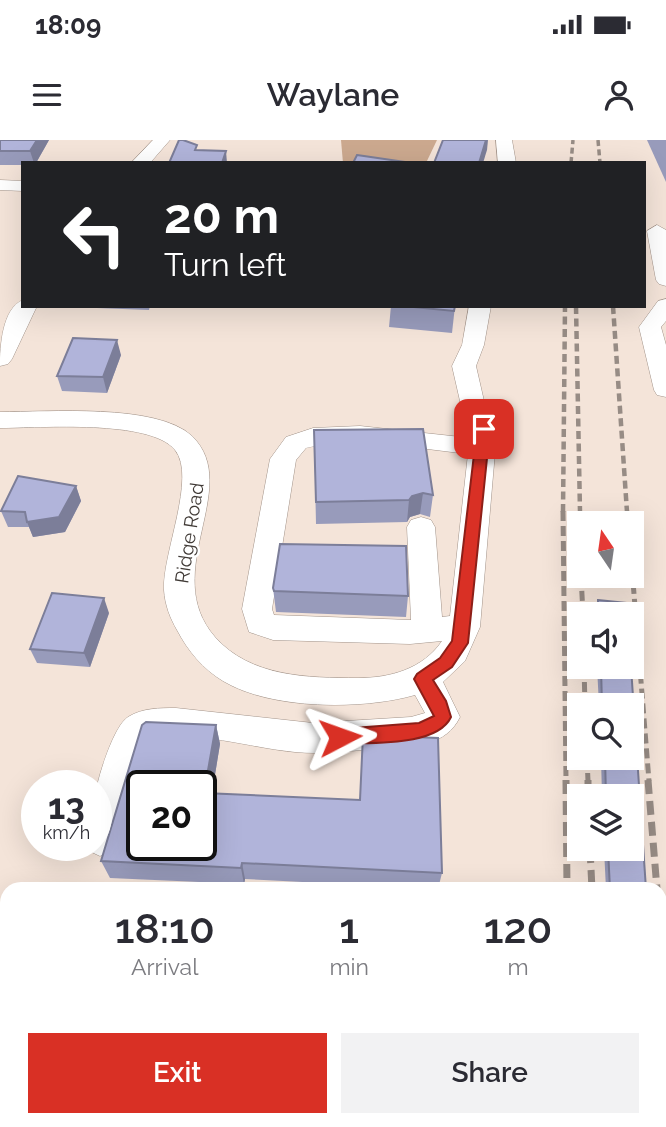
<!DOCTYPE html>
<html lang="en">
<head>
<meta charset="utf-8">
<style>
	body { margin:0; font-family:Raleway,sans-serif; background:#f2f2f3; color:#2b2b33; height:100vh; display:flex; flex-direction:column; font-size:26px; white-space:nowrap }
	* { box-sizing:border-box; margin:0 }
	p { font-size:23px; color:#7c7c81 }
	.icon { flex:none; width:38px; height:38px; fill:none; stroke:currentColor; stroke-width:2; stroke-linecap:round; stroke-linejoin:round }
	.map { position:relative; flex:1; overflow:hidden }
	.side { position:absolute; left:0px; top:742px; width:667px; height:245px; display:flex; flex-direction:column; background:#fff; border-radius:21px 21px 0 0; box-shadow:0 7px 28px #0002 }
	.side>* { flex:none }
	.guide { position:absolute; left:21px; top:21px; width:625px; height:147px; border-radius:0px; box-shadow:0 7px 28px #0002; background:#202124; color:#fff; overflow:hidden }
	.needle { width:46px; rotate:347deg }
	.tools { position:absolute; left:567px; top:371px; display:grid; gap:14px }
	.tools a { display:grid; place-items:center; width:77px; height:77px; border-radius:0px; background:#fff; box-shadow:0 7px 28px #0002; font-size:35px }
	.speed { position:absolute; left:21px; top:630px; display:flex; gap:14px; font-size:35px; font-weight:700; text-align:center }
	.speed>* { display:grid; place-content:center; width:91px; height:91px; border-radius:50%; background:#fff; box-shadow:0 7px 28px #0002; line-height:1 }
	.speed small { font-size:18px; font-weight:400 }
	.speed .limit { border:4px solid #111; border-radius:10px; background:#fff; color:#111 }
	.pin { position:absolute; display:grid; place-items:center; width:60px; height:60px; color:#fff; margin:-30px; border-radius:14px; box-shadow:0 4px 10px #0006 }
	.me { position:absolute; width:77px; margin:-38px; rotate:86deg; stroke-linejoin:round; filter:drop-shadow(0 0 5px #0008) }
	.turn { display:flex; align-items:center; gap:24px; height:147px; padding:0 28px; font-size:32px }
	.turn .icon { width:91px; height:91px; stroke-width:2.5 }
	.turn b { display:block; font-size:49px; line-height:60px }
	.eta { display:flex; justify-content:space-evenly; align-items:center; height:119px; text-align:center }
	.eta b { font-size:42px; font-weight:600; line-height:49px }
	.button { display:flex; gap:14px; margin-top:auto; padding:14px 28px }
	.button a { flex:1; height:80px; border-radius:0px; background:#d93025; color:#fff; font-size:28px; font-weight:600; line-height:80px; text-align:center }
	.button a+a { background:#f2f2f3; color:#2b2b33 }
	.status { display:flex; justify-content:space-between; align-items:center; height:49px; padding:0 35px; background:#fff; direction:ltr }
	.status svg { height:19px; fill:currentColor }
	header { display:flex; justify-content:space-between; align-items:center; height:91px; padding:0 28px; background:#fff; font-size:32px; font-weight:600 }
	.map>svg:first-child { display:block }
</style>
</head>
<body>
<div class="status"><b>18:09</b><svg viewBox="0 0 49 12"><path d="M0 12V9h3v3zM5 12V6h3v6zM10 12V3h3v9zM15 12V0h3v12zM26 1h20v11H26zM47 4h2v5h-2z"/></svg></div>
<header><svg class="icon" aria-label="menu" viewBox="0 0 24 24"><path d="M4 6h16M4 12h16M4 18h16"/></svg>Waylane<svg class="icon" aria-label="person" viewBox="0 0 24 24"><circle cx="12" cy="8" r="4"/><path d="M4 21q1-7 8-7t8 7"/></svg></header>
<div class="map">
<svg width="666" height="987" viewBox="0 0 666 987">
	<rect width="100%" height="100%" fill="#f4e4d9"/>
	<!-- forest -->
	<polygon fill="#cca98f" points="341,0 437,0 426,23 343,23"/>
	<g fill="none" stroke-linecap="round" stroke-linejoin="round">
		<defs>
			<g id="minor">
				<polygon points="153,0 170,0 150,23 131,23"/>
				<polygon points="496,0 512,0 516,23 498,23"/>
				<polygon points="0,40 23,41 23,51 0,50"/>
				<polygon points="657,85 666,90 666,146 659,144 656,140 647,91"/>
				<polygon points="666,159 666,181 661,187 666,205 666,257 657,255 654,250 639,187 658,161"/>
				<path d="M23 160V166H37L12 219 8 224 0 226C0 207 2 168 23 160Z"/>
				<path d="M469 166H491L484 205 476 226 484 261 497 289 480 487 465 521 443 542 460 577C446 606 415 606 386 608 355 610 325 615 295 612 251 608 193 589 151 599L146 603 113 710 100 716 87 710 84 705H96C96 688 93 668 96 651 99 634 114 586 128 577 142 568 160 568 176 568L313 583 411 577 425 573 415 555C363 570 271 570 223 541 203 529 188 511 177 490 170 478 165 465 164 450 162 414 197 337 175 310 150 279 40 288 0 288V272C47 272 157 263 192 296 244 347 158 432 215 497 250 537 308 538 358 538 390 538 423 529 442 501L410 504 273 500 249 492 242 469 270 319 286 297 313 288 360 286 470 298 471 289 460 261 452 226 462 205ZM334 302 387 304 468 314 450 476 442 477 435 387 431 380 421 377 411 380 407 387 411 480 274 475 272 469 296 320 306 308Z"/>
			</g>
			<g id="major">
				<rect x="660" y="827" width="6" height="101"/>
				<polygon points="133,980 237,980 235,987 131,987"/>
			</g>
		</defs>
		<!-- minor casing -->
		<use href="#minor" stroke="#a29389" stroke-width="1"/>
		<!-- major casing -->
		<use href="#major" stroke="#cdcccb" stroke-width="2"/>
		<!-- minor -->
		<use href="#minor" fill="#fff" fill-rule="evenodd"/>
		<!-- major -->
		<use href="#major" fill="#fbceac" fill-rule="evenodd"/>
		<!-- rail-far3 -->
		<g stroke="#978c85" stroke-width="3.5" stroke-dasharray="6 3.5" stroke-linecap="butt">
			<polyline points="598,0 600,23"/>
			<polyline points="571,23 573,0"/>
		</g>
		<!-- rail-far2 -->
		<g stroke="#978c85" stroke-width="4.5" stroke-dasharray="8 4.5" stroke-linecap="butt">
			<polyline points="576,166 580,372"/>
			<polyline points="613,166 627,372"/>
			<polyline points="563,372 565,166"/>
		</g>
		<!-- rail-far1 -->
		<g stroke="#978c85" stroke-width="5" stroke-dasharray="10 5" stroke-linecap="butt">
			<polyline points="563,371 566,641"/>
			<polyline points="580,371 580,383"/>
			<polyline points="627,371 628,383"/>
			<polyline points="632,429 649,641"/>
			<polyline points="581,436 583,474"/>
			<polyline points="584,527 585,565"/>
			<polyline points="587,618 588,641"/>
		</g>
		<!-- rail -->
		<g stroke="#978c85" stroke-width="7" stroke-dasharray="14 7" stroke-linecap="butt">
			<polyline points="566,640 567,749"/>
			<polyline points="588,640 588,656"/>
			<polyline points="648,640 657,749"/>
			<polyline points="590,709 592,749"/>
			<polyline points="660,783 666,886"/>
			<polyline points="568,980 568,987"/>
			<polyline points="598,980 598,987"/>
		</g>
	</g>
	<!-- wall -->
	<g fill="#989bbb">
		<polygon points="0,0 49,0 36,23 23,23 23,25 0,25"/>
		<polygon points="647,0 666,0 666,42"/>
		<polygon points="97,166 150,166 149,170 97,168"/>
		<polygon points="391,166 455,166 452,193 389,187"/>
		<polygon points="121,215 107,253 62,251 57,236"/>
		<polygon points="314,290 433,355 430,377 420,374 410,377 407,382 316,384"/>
		<polygon points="76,346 81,361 65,392 33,397 29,387 8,387 1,371"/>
		<polygon points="273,448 408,456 406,477 276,472"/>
		<polygon points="598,460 627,474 595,474 595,467"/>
		<polygon points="109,473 90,527 37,523 30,509"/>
		<polygon points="597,527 631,527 646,749 606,749 604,709 632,709 632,656 602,656 601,618 632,618 632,565 599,565"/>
		<polygon points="216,585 220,604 212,653 442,733 438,749 245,739 244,744 110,738 101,721"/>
		<rect x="440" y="980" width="91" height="7"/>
		<polygon points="615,980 660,980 662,986 665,987 616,987"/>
	</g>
	<!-- shaded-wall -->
	<g fill="#7c7e99">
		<polygon points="37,0 49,0 36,23 34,23 30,11"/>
		<polygon points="486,0 488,0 487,10 483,23 479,23"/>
		<polygon points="226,11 227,23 222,23"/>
		<polygon points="117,200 121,215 107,253 103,237"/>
		<polygon points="76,346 81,361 65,392 33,397 27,382"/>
		<polygon points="423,353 420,374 410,377 407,382 409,360 412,356"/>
		<polygon points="104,458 109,473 90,527 84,513"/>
		<polygon points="216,585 220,604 209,671 204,653"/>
		<polygon points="242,723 245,739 244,744 241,728"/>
		<polygon points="67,980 85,980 83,987 65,987"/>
	</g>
	<!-- building -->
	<g fill="#b1b4da" stroke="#7c7e99" stroke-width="2" fill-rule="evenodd">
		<polygon points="0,0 37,0 30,11 0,11"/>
		<polygon points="179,0 183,0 197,5 195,10 226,11 222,23 169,23"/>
		<polygon points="443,0 486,0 479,23 434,23"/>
		<polygon points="357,15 412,23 353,23"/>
		<polygon points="403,166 455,166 454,171"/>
		<polygon points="73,198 117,200 103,237 57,236"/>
		<polygon points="423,289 433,355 423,353 412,356 409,360 316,362 314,290"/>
		<polygon points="18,336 76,346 59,377 27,382 25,372 1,371"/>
		<polygon points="280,404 406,406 408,456 274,451 273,448"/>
		<polygon points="52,453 104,458 84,513 30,509"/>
		<polygon points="598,460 626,463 627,474 598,474"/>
		<polygon points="601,527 631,527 646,749 610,749 608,709 632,709 632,656 606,656 605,618 632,618 632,565 602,565"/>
		<path d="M146 582 216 585 204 653 360 660 363 595 438 598 442 733 242 723 241 728 101 721 142 585ZM142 646H201V705H142Z"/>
		<polygon points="0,878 7,880 7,980 67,980 65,987 0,987"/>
		<polygon points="660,958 662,986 665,987 621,987 620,980 660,980"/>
		<polygon points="445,980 531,980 531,987 444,987"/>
	</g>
	<!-- route -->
	<path fill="#d93025" stroke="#8d1f18" stroke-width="2" d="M484 285 490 289 468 503 452 527 433 540 446 561 451 577C437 607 370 602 340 604L333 602 331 597 333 591 340 589 419 583 434 576 414 539 417 534 440 518 452 501 477 289Z"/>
	<g text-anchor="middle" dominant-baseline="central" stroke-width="5" stroke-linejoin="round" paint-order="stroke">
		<!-- street labels -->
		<g font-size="19" fill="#403a36" stroke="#fff">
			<text transform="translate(189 393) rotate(-81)">Ridge Road</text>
		</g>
	</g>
</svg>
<div class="tools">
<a><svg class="needle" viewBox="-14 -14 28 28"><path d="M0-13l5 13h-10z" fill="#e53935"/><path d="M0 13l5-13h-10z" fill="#7c7c81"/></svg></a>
<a><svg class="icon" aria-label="sound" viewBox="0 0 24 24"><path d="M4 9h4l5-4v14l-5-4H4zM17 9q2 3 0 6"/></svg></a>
<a><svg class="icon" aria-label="search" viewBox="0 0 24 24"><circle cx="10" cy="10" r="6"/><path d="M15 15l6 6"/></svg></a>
<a><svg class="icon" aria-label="layers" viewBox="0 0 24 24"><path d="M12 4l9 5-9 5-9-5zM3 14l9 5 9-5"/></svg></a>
</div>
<div class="speed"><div>13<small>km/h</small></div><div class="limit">20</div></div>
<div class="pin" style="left:484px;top:289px;background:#d93025"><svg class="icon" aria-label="arrive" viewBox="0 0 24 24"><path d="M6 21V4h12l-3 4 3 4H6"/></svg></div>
<svg class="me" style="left:340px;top:597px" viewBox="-20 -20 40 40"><path d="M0-17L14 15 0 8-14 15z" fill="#d93025" stroke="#fff" stroke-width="4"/></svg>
<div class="guide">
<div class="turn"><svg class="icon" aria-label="left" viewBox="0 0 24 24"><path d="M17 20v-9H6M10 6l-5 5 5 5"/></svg><div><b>20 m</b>Turn left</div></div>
</div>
<section class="side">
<div class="eta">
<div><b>18:10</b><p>Arrival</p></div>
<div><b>1</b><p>min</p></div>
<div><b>120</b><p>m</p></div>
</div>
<div class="button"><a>Exit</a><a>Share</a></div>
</section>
</div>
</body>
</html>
